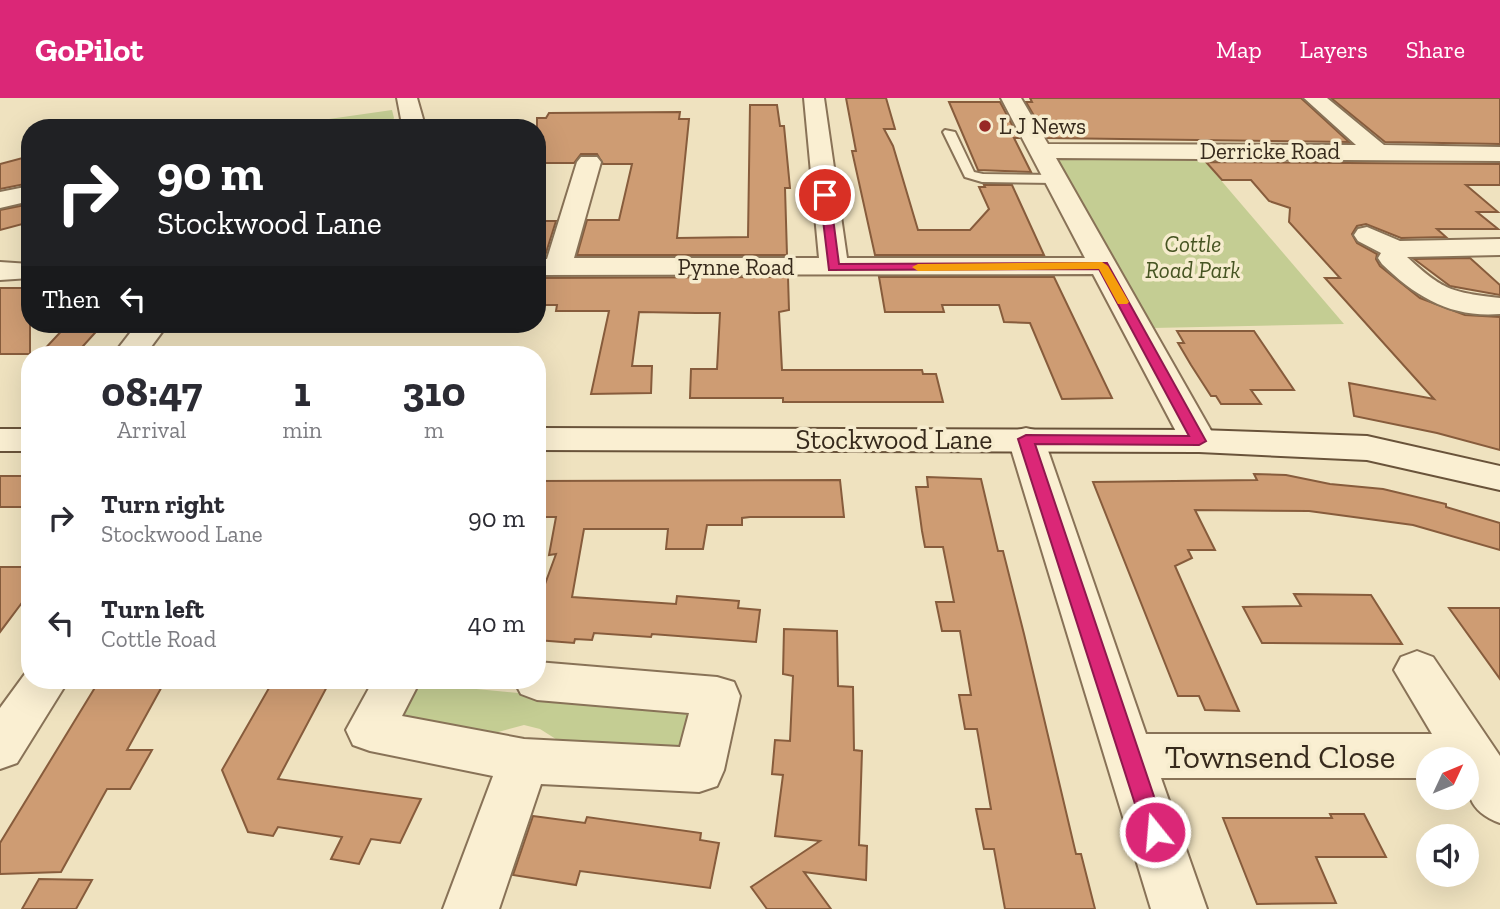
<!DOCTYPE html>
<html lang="en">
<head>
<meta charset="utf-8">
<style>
	body { margin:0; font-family:"Zilla Slab",serif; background:#f2f2f3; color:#2b2b33; height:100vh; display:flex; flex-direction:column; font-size:26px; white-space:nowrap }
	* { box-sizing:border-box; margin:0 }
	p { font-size:23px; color:#7c7c81 }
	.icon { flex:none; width:38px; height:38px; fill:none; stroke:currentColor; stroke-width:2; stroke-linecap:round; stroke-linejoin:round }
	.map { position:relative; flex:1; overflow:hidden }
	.details { position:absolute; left:21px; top:248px; width:525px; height:343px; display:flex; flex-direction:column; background:#fff; border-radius:28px; box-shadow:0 7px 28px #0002 }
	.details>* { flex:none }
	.guide { position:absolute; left:21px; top:21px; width:525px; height:214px; border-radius:28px; box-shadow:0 7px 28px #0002; background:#202124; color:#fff; overflow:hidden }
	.needle { width:46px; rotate:46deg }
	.buttons { position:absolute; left:1416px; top:649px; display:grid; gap:14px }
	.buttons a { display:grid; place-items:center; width:63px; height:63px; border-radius:50%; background:#fff; box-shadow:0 7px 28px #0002; font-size:35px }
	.pin { position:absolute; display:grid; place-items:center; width:60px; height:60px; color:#fff; margin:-30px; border:4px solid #fff; border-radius:50%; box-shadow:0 2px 7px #0007 }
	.me { position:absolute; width:77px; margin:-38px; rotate:343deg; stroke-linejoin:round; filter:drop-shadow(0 0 5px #0008) }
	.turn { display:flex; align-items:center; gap:24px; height:147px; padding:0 21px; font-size:32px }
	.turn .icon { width:91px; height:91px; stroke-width:2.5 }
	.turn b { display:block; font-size:49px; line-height:60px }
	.then { display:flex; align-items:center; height:66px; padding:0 21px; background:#0003; gap:14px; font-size:26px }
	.eta { display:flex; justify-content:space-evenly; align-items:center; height:119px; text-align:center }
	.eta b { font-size:42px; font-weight:700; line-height:49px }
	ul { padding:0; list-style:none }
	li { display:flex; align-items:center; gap:21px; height:105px; padding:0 21px }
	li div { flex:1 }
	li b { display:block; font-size:26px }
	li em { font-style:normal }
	header { display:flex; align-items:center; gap:42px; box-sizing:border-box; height:98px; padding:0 35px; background:#db2777; color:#fff }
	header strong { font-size:33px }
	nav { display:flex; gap:38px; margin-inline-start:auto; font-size:24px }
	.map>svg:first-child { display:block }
</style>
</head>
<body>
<header>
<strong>GoPilot</strong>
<nav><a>Map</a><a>Layers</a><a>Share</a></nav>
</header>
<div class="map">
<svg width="1500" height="811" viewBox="0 0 1500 811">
	<rect width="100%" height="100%" fill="#efe2bf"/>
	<!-- green -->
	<g fill="#c4cd93">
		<polygon points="392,12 394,20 388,30 309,30 308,24"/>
		<polygon points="1201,59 1344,226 1152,230 1058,64 1063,60"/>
		<polygon points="435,587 677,610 688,616 695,624 688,649 559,643 540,631 524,627 491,636 401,620 403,600 412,592"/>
	</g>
	<!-- building -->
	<g fill="#ce9c73" stroke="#875c3c" stroke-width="2">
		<polygon points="846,0 886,0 895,31 884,31 893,48 918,132 970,132 989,111 979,89 985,89 984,87 1012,87 1044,157 875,157 852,53 856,53"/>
		<polygon points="1030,0 1301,0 1349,44 1047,40 1026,4 1032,4"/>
		<polygon points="1331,0 1500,0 1500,46 1385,44"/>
		<polygon points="949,4 1000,4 1019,40 1014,40 1031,74 978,72"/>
		<polygon points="750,7 777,7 780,28 784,28 790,90 785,90 787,157 577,157 587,122 619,122 632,66 603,66 597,56 581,56 574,65 537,65 537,20 546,20 549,15 680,14 679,21 689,21 677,140 748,139"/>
		<polygon points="30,58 30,85 0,91 0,66"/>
		<polygon points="1206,64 1500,66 1500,87 1466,87 1498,114 1477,114 1498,131 1437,131 1446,139 1401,140 1366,126 1357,128 1352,136 1357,145 1377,156 1376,161 1380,168 1420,200 1465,217 1500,219 1500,352 1437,335 1354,318 1349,285 1434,301 1325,180 1340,180 1289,124 1290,110 1269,103 1251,82 1222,82"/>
		<polygon points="30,106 30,124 0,132 0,112"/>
		<polygon points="545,123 556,123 545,158 537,158 537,127 544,127"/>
		<polygon points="1470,160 1500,187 1500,197 1450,188 1414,161"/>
		<polygon points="788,179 789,212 779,214 782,272 922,272 923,276 936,276 943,304 783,304 783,300 690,300 691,271 717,271 720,215 696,215 639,214 632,268 652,268 651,295 591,296 609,213 556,213 557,207 537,207 537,180"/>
		<polygon points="879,179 1054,179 1112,300 1062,301 1030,225 1004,224 999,207 942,207 944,214 885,214"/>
		<rect x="0" y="190" width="30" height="66"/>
		<polygon points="68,226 103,226 75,257 39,257"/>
		<polygon points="1177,233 1254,233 1294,292 1251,292 1261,306 1221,306 1216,298 1211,298 1191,267 1178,245 1184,245"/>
		<polygon points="1254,376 1286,377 1330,386 1383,391 1446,406 1446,409 1500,425 1500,452 1413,427 1309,413 1195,412 1215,452 1188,452 1192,460 1175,468 1239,613 1205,612 1199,598 1178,598 1093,384 1257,382"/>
		<rect x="0" y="378" width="30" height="31"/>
		<polygon points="927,379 981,381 998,453 1003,453 1024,536 1076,756 1081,756 1095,811 1005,811 994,751 984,751 976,711 991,711 977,631 965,631 959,597 971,597 960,533 942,533 936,504 954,504 943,449 925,449 922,433 916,389 928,389"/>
		<polygon points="840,382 844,419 750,419 742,420 742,427 707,427 703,451 666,451 668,431 584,431 572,499 676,506 677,498 739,503 738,510 760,512 756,544 652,536 651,539 594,535 592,542 575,541 574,545 537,542 537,508 556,456 549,457 556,419 537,419 537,383"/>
		<polygon points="0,469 30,469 30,494 0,534"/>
		<polygon points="1294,496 1371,497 1402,546 1262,545 1243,509 1301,508"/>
		<polygon points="1449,510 1500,510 1500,581"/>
		<polygon points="784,531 837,533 838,588 853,589 854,652 862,653 859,747 867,748 866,782 804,774 831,811 767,811 751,789 820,743 775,738 783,677 772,676 775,642 790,643 793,578 783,576"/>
		<polygon points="99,583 165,583 127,652 152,652 130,691 107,691 61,774 0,776 0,745"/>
		<polygon points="273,583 330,583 278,681 421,701 400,745 371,741 359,766 331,761 342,739 278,729 273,738 248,734 222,672"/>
		<polygon points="1330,716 1364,716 1386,759 1316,759 1336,805 1257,806 1223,720 1332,720"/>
		<polygon points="533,718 585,725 587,719 701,735 700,742 719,745 710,790 580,773 576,787 513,777"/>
		<polygon points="39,781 92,782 76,811 22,811"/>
	</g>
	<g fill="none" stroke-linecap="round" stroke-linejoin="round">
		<defs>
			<polygon id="lane" points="945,32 955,34 974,74 983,76 1055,77 1061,81 1055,85 982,84 965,79 943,34"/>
			<g id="street">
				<polygon points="397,0 417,0 423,21 418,30 396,30 401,21"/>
				<polygon points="804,0 824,0 847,160 1085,160 1001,0 1021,0 1048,46 1356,47 1304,0 1327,0 1384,47 1500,49 1500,63 1056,60 1217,343 1212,351 1199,354 1186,351 1181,343 1093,176 537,177 537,161 547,161 577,64 581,59 597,59 601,64 574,160 819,160"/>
				<polygon points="30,88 30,103 0,110 0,94"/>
				<path d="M1367 129 1400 143 1500 141V157L1407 159C1444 193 1451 194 1500 200V216C1451 220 1416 199 1382 166L1378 160 1381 155 1358 143 1354 137 1358 131Z"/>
				<polygon points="0,164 30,166 30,180 0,182"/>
				<polygon points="137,226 168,226 145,257 113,257"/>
				<path d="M1026 330 1039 333 1044 341 1146 636H1432L1394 572 1401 559 1417 553 1433 559 1500 658V725C1467 713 1466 693 1466 662H1428V680H1161L1207 811H1151L1008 341 1013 333Z"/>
				<polygon points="537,564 717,579 734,584 740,598 724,672 717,688 699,694 541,686 499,811 443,811 493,678 370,653 353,647 346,632 373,583 420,583 402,618 524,641 680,649 689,615 537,602 521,596 514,583 537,583"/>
				<polygon points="30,569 30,583 68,583 17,665 0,671 0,610"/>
			</g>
			<g id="secondary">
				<polygon points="537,330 1199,332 1367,338 1500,368 1500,392 1367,362 1199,354 537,352"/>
				<rect x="0" y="331" width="30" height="22"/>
			</g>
		</defs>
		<!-- lane casing -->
		<use href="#lane" stroke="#887257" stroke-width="4"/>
		<!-- street casing -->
		<use href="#street" stroke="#887257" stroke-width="4"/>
		<!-- secondary casing -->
		<use href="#secondary" stroke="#69533a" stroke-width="4"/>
		<!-- lane -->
		<use href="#lane" fill="#faefd2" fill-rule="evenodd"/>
		<!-- street -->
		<use href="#street" fill="#faefd2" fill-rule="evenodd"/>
		<!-- secondary -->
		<use href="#secondary" fill="#faefd2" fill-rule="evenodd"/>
	</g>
	<!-- route -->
	<polygon fill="#db2777" stroke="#8e194d" stroke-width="2" points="825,94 830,97 839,166 1107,165 1206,343 1199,347 1035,346 1166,734 1162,742 1155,744 1147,742 1144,734 1018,341 1026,337 1189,338 1099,171 829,172 820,97"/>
	<!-- slow -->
	<polygon fill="#f59e0b" points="1102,164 1108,168 1129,204 1127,206 1118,206 1099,171 918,173 912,169 918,166"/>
	<!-- markers -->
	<circle fill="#982825" stroke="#f6ecce" stroke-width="2.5" cx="985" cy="28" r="7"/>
	<g text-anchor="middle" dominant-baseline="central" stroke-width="7" stroke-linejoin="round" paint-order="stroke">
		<!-- far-poi labels -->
		<g font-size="23" fill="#372a1c" stroke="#f6ecce" text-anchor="start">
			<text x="999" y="28">L J News</text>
		</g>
		<!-- far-street labels -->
		<g font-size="23" fill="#372a1c" stroke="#f6ecce">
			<text x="1270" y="53">Derricke Road</text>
			<text x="736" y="169">Pynne Road</text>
		</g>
		<!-- far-park labels -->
		<g font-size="23" font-style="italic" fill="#465422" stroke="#f6ecce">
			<text x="1193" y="146">Cottle<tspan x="1193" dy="26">Road Park</tspan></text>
		</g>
		<!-- street labels -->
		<g font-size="28" fill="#372a1c" stroke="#f6ecce">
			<text x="894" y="341">Stockwood Lane</text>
		</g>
		<!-- near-street labels -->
		<g font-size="33" fill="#372a1c" stroke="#f6ecce">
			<text x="1280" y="658">Townsend Close</text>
		</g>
	</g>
</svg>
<div class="buttons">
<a><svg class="needle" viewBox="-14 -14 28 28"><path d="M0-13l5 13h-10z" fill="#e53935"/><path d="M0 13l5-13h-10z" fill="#7c7c81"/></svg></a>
<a><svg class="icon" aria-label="sound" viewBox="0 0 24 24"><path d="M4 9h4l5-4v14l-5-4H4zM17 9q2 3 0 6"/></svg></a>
</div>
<div class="pin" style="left:825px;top:97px;background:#d93025"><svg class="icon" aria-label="arrive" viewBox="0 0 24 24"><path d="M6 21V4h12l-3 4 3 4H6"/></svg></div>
<svg class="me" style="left:1155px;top:734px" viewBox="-20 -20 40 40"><circle r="17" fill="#db2777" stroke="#fff" stroke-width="3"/><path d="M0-11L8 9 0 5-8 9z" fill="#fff"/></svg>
<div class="guide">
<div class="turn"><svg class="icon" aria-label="right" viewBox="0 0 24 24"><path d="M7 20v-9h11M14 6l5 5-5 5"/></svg><div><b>90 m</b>Stockwood Lane</div></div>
<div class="then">Then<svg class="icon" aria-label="left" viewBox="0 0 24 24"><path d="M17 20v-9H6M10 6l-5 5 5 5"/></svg></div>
</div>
<section class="details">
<div class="eta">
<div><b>08:47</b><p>Arrival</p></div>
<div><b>1</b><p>min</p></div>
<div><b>310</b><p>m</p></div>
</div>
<ul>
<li><svg class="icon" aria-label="right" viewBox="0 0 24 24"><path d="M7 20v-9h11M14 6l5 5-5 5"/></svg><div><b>Turn right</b><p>Stockwood Lane</p></div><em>90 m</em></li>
<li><svg class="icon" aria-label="left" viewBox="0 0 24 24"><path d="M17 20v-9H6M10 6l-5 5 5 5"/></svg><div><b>Turn left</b><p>Cottle Road</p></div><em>40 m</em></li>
</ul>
</section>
</div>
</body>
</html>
